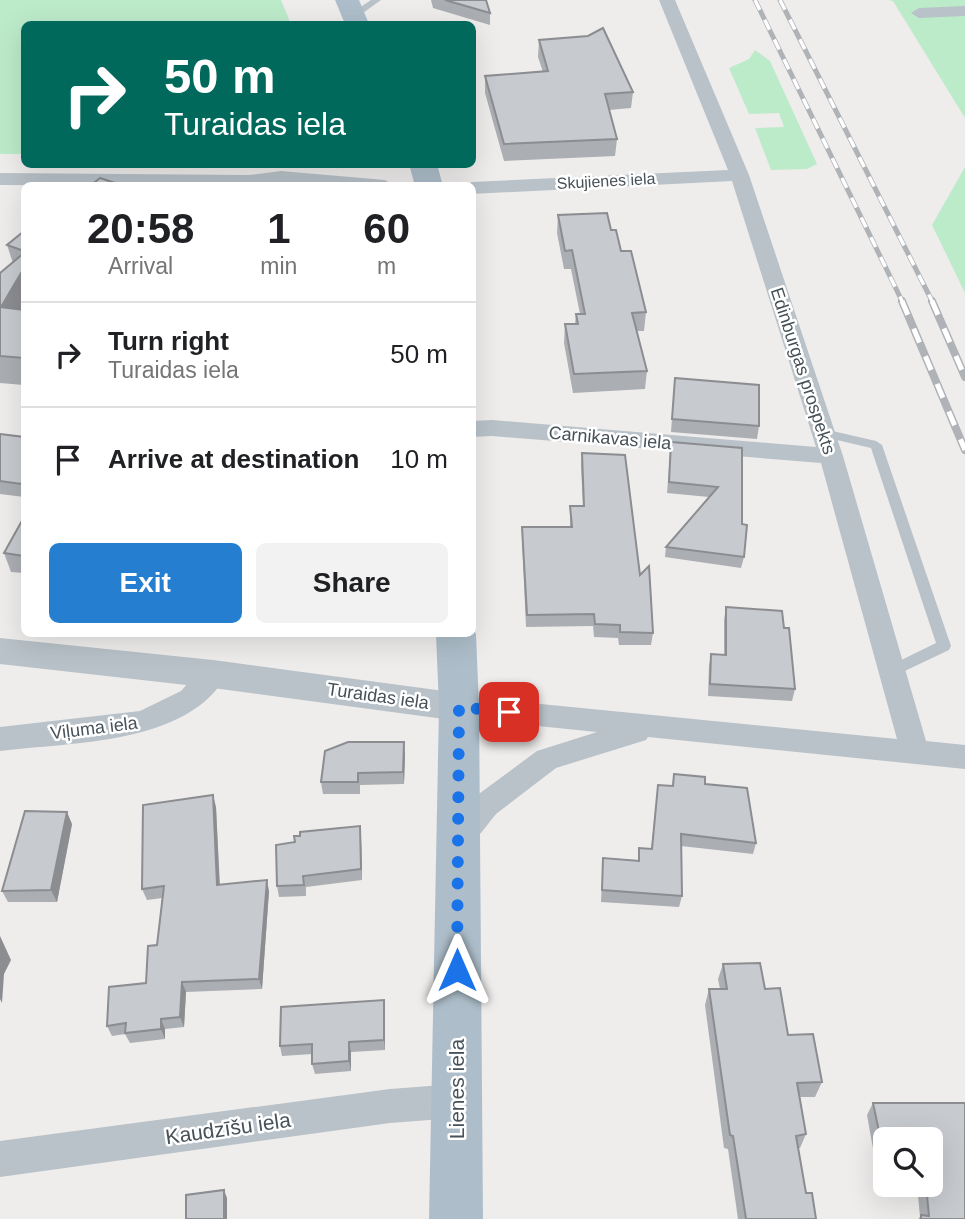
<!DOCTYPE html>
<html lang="en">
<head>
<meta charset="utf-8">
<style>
	body { margin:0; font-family:Helvetica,sans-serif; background:#f2f2f2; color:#202124; height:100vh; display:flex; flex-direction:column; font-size:26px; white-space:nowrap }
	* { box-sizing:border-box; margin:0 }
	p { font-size:23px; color:#757577 }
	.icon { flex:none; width:38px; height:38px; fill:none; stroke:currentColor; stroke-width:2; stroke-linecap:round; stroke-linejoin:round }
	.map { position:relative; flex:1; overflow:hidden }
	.side { position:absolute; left:21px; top:182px; width:455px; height:455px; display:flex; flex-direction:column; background:#fff; border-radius:10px; box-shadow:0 7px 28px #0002 }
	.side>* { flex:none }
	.banner { position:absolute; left:21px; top:21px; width:455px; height:147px; border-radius:10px; box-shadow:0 7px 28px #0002; background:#00695c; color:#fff; overflow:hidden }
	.buttons { position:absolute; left:873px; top:1127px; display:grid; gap:14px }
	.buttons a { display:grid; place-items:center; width:70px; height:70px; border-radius:10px; background:#fff; box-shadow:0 7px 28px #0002; font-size:35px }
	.pin { position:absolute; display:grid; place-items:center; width:60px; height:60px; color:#fff; margin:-30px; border-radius:14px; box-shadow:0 4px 10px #0006 }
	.me { position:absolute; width:77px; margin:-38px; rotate:0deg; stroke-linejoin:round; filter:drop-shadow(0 0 5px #0008) }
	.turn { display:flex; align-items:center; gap:24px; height:147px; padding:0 28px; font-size:32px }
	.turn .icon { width:91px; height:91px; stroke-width:2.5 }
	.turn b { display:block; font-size:49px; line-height:60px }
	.eta { display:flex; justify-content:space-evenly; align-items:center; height:119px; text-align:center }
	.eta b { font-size:42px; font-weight:600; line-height:49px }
	.button { display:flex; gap:14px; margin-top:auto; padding:14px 28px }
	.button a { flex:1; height:80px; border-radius:10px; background:#257ed0; color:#fff; font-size:28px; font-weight:600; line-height:80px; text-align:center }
	.button a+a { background:#f2f2f2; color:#202124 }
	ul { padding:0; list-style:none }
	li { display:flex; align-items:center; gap:21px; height:105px; padding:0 28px; border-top:2px solid #e0e0e0 }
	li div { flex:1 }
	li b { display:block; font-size:26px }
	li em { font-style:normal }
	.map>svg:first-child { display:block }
</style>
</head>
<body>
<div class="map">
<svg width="965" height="1219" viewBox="0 0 965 1219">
	<rect width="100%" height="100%" fill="#efecec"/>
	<!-- green -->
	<g fill="#bcebca">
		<polygon points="0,0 281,0 291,24 24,24 24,154 0,154"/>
		<polygon points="888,0 965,0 965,118 893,1"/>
		<polygon points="755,50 770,61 817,164 807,169 771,170 755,128 784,127 779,113 749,114 729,68 749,59"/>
		<polygon points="965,167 965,293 932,225"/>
	</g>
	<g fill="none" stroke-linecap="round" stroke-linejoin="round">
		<!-- service -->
		<g fill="#b8c2c8" fill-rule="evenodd">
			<polygon points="371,0 381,0 356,18 350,18 350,14"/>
			<polygon points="824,429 876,441 882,445 951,646 949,650 892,677 887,675 885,671 887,667 936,643 871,448 820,436 818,433 820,430"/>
		</g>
		<!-- minor -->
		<g fill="#b8c2c8" fill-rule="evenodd">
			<polygon points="659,0 675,0 749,175 843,456 926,741 965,745 965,769 648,737 646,740 556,768 496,814 469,848 458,852 447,848 443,839 476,796 537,751 597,732 459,718 449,715 445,707 449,699 459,696 897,739 821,463 492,436 472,437 472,421 492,420 816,447 732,181 472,194 472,186 464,186 472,182 728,170"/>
			<polygon points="965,6 965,16 919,18 911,13 919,8"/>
			<polygon points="281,171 385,180 394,186 281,183 259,186 0,185 0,173 249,175"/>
			<path d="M213 663 223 666 227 674C189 745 71 742 0 751V727L140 711 181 691 203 666Z"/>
			<polygon points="456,1084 468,1089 473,1101 468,1113 456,1118 390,1123 0,1177 0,1141 390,1089"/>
		</g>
		<!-- tertiary -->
		<polygon fill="#b8c2c8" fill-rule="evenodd" points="0,638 213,660 459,693 471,697 477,707 471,717 459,721 213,688 0,664"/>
		<!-- primary -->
		<g fill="#adbeca" fill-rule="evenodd">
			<polygon points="335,0 359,0 369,24 345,24"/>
			<polygon points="409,164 437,164 443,186 415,186"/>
			<polygon points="472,628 476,634 479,707 483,1219 429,1219 439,707 436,634 472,634"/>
		</g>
		<defs>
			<g id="rail-far1">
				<polyline points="755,0 903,303"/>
				<polyline points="780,0 933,303"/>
			</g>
			<g id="rail">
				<polyline points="902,301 965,450"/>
				<polyline points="932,301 965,377"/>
			</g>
		</defs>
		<!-- rail-far1 casing -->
		<use href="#rail-far1" stroke="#afb2b6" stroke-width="5"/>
		<!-- rail casing -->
		<use href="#rail" stroke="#afb2b6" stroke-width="8"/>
		<!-- rail-far1 -->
		<use href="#rail-far1" stroke="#fff" stroke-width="3.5" stroke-dasharray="11" stroke-linecap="butt"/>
		<!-- rail -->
		<use href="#rail" stroke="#fff" stroke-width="5" stroke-dasharray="15" stroke-linecap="butt"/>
	</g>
	<!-- wall -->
	<g fill="#abaeb2">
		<polygon points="431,0 486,0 490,13 490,25 433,8"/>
		<polygon points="588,36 633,92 631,108 609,110 617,139 615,156 504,161 485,93 485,76 543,72 538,57 539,40"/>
		<polygon points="558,215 611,230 621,251 646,312 644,331 636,331 647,371 645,389 573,393 564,343 565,324 575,324 576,314 580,314 571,269 564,269 557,233"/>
		<polygon points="24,231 24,385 0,383 0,273 13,263 7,245"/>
		<polygon points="675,378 759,426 757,439 671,432"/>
		<polygon points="0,434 24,437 24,497 0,494"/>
		<polygon points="671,442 742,448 742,524 744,557 741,568 665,557 666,547 709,497 667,493"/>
		<polygon points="582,453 640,575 653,633 651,645 619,645 618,638 594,637 593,626 526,627 522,540 522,527 570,527 570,506 583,506 581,466"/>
		<polygon points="24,517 24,573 11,572 4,553"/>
		<polygon points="726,607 784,628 795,689 792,701 708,696 709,666 711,654 724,654 724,620"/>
		<polygon points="405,754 404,784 360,785 360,794 323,794 321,782"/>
		<polygon points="674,774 705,784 756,843 753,854 681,846 682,896 679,907 601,902 603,858 638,860 639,848 651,849 658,785 672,786"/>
		<polygon points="216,807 220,885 269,891 262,989 186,992 184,1027 165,1029 165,1039 130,1043 125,1034 112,1036 107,1026 146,983 157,945 162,898 147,900 142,889"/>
		<polygon points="72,824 57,902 8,902 2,891"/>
		<polygon points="361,837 362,880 306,887 306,896 279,897 277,886"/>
		<polygon points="723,964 765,989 788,1035 822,1082 815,1097 800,1097 806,1134 800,1148 798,1148 806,1193 816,1219 738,1219 728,1149 724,1148 705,1005 709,989 720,989 718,979"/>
		<polygon points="385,1011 385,1050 351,1052 351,1071 315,1074 312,1064 312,1054 282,1056 280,1046"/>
		<polygon points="873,1103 965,1103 965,1219 918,1219 920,1217 917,1185 931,1185 931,1139 886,1139 886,1171 877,1171 867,1115"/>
	</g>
	<!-- shaded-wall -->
	<g fill="#8b8d91">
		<polygon points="24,268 24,310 10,335 1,307"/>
		<polygon points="24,478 24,493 21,484"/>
		<polygon points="404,742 405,754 404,784 403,772"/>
		<polygon points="213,795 216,807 220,896 217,885"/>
		<polygon points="67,812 72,824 57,902 51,890"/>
		<polygon points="360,826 361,837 362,880 361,869"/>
		<polygon points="267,880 269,891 262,989 259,979"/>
		<polygon points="0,936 11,960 4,974 2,1003 0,999"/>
		<polygon points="182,982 186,992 184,1027 180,1017"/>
		<polygon points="384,1000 385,1011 385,1050 384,1040"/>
		<polygon points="161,1019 165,1029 165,1039 161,1029"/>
		<polygon points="349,1042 351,1052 351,1071 349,1061"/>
		<polygon points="224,1190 227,1198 227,1219 224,1219"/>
	</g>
	<!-- building -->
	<g fill="#c7cacf" stroke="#8b8d91" stroke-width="2">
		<polygon points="445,0 486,0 490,13"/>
		<polygon points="603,28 633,92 605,94 617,139 504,144 485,76 548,71 539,40 588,36"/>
		<polygon points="100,178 124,186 90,186"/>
		<polygon points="607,213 611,230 616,230 621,251 631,251 646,312 632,313 647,371 574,374 565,324 578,324 576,314 585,314 572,250 565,251 558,215"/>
		<polygon points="24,231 24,251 7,245"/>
		<polygon points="24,253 24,268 1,307 24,310 24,358 0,356 0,273"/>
		<polygon points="675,378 759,385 759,426 672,419"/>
		<polygon points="0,434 24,437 24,478 21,484 0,481"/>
		<polygon points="671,442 742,448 742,524 747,525 744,557 666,547 718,487 669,482"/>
		<polygon points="582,453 625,455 640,575 649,566 653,633 620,632 620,625 595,624 594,614 527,615 522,527 572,527 570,506 584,506"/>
		<polygon points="24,517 24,556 4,553"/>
		<polygon points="726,607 782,611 784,628 789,628 795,689 710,684 711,654 726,655"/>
		<polygon points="348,742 404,742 403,772 358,773 358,782 321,782 325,751"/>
		<polygon points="674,774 705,777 705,784 747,788 756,843 681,834 682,896 602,890 603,858 639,861 639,848 652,849 658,785 673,786"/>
		<polygon points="213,795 217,885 267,880 259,979 182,982 180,1017 161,1019 161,1029 125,1033 126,1023 107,1026 109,987 146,983 148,946 157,945 164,886 142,889 143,805"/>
		<polygon points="25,811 67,812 51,890 2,891"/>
		<polygon points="360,826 361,869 303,876 304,885 277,886 276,845 295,842 294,836 300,836 300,832"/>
		<polygon points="760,963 765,989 780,988 788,1035 813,1034 822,1082 797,1083 806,1134 796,1136 806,1193 812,1193 816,1219 746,1219 733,1136 730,1135 709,989 727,989 723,964"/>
		<polygon points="384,1000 384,1040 349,1042 349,1061 312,1064 312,1044 280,1046 281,1007"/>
		<polygon points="873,1103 965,1103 965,1219 921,1219 921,1215 929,1216 926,1185 931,1185 931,1139 886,1139 886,1160 885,1160"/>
		<polygon points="224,1190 224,1219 186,1219 186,1195"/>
	</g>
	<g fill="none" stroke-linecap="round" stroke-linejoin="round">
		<!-- route -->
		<polyline stroke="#1a73e8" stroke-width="12" stroke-dasharray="0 21.6" points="457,970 459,707 509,712"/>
	</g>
	<g text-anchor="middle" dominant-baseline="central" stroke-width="5" stroke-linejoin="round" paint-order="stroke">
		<!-- far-street labels -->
		<g font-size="16" fill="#465158" stroke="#fff">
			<text transform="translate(606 181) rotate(-3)">Skujienes iela</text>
		</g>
		<!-- street labels -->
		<g font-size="18" fill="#465158" stroke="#fff">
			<text transform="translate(803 371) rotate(72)">Edinburgas prospekts</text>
			<text transform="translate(610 438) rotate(5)">Carnikavas iela</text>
			<text transform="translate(378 696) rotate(8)">Turaidas iela</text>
			<text transform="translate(94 728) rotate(-7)">Viļuma iela</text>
		</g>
		<!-- near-street labels -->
		<g font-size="21" fill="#465158" stroke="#fff">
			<text transform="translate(456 1089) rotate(-90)">Lienes iela</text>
			<text transform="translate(228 1128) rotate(-8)">Kaudzīšu iela</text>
		</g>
	</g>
</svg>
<div class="buttons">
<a><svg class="icon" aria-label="search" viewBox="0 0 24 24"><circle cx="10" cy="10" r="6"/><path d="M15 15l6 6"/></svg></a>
</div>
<div class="pin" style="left:509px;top:712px;background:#d93025"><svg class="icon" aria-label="arrive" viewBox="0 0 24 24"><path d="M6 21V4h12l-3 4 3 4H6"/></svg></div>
<svg class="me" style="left:457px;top:970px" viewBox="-20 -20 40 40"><path d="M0-17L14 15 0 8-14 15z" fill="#1a73e8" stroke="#fff" stroke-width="4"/></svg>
<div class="banner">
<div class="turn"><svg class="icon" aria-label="right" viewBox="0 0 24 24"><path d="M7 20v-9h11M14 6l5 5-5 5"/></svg><div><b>50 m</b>Turaidas iela</div></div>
</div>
<section class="side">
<div class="eta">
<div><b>20:58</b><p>Arrival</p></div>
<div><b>1</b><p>min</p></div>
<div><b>60</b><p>m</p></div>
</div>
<ul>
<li><svg class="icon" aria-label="right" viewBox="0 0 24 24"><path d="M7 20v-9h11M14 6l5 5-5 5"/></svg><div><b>Turn right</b><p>Turaidas iela</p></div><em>50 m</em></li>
<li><svg class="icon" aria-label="arrive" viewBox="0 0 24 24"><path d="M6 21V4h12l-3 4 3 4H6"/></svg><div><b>Arrive at destination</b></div><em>10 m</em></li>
</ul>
<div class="button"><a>Exit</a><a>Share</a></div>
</section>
</div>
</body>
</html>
